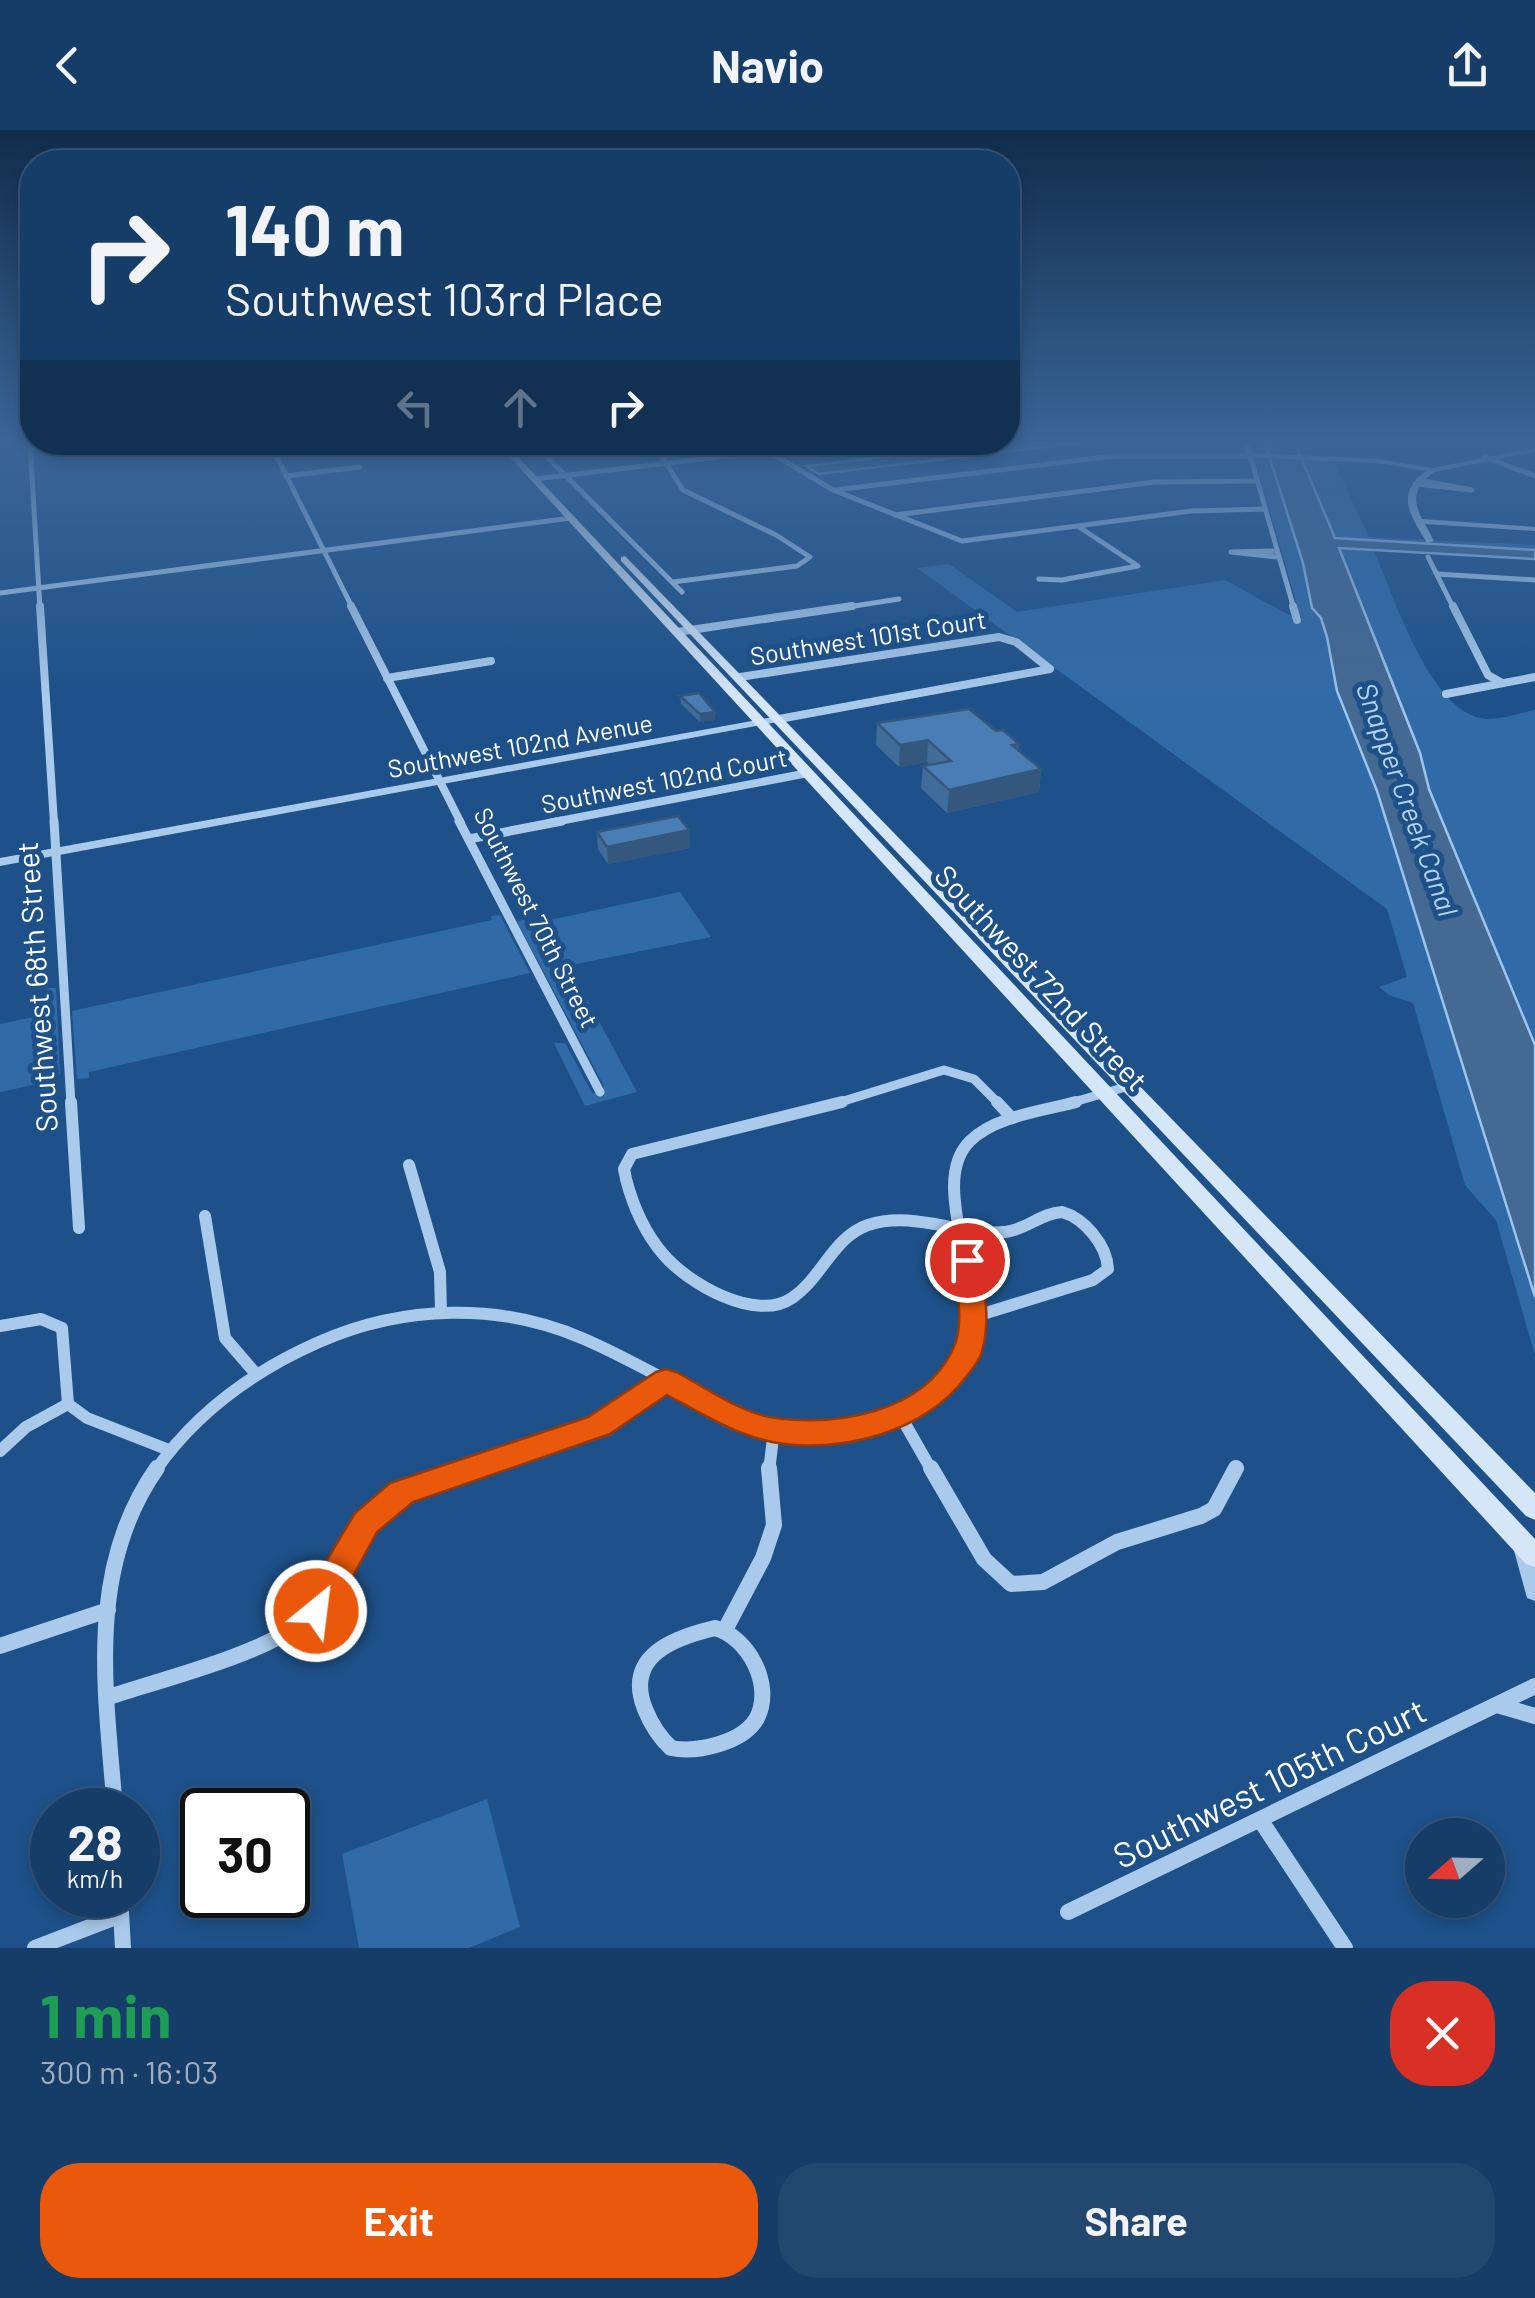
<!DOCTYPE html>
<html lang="en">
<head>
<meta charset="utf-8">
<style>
	body { margin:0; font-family:Barlow,sans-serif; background:#234870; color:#f1f3f6; height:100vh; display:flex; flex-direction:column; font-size:38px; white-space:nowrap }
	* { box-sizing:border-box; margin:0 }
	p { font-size:32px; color:#9eaec0 }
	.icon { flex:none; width:55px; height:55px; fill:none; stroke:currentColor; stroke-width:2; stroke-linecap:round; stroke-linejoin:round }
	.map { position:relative; height:1818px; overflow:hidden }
	.panel { display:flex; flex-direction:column; background:#163d67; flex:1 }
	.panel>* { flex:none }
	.hud { position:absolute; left:20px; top:20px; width:1000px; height:305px; border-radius:40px; box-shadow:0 5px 15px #0003,0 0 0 2px #35567b; background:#163d67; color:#f1f3f6; overflow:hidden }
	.needle { width:65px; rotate:250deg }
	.tools { position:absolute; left:1405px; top:1688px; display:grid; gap:20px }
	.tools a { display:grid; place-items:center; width:100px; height:100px; border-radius:50%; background:#163d67; box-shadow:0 5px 15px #0003,0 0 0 2px #35567b; font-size:50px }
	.speed { position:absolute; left:30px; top:1658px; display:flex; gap:20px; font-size:50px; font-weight:700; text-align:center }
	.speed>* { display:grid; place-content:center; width:130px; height:130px; border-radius:50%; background:#163d67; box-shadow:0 5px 15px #0003,0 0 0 2px #35567b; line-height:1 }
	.speed small { font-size:25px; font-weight:400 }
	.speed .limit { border:5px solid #111; border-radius:15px; background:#fff; color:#111 }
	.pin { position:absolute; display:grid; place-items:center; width:85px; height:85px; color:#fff; margin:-42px; border:5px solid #fff; border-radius:50%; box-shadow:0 2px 10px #0007 }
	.me { position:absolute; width:110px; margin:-55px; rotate:29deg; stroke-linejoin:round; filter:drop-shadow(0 0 8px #0008) }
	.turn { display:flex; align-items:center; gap:35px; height:210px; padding:0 40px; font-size:45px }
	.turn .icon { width:130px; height:130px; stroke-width:2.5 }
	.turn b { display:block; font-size:70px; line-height:85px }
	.lanes { display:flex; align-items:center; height:95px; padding:0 40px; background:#0003; justify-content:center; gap:50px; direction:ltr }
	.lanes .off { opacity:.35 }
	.round { display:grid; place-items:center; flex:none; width:105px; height:105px; border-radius:40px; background:#234870 }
	.headline { display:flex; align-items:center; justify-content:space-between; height:170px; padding:0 40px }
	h1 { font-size:60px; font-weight:700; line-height:75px; color:#1e9e55 }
	.action { display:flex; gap:20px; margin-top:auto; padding:20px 40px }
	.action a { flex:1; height:115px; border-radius:40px; background:#ea580c; color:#fff; font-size:40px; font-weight:700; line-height:115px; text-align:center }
	.action a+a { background:#234870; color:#f1f3f6 }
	header { display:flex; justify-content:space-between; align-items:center; height:130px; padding:0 40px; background:#163d67; font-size:45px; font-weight:700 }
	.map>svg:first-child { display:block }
</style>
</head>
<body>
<header><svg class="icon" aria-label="back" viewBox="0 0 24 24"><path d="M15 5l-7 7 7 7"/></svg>Navio<svg class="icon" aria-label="share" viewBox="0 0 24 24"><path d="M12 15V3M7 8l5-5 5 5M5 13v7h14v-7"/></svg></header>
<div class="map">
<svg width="1535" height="1818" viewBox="0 0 1535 1818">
	<rect width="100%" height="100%" fill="#1e5189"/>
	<!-- green -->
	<g fill="#316ba7">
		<polygon points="1259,327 1269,328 1303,433 1312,478 1321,488 1327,507 1337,561 1377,661 1484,995 1535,1167 1535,1225 1496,1090 1465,1055 1413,873 1389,865 1379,857 1407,847 1387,779 917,438 949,434 1017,482 1225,450 1302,492 1255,330"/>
		<polygon points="1303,329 1333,330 1369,407 1535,415 1535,420 1335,408"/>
		<path d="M1339 417 1373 419C1393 463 1431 588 1488 589 1503 589 1520 583 1535 580V915L1429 659 1420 623Z"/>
		<polygon points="680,762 711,807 576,834 573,843 637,962 585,976 554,913 565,913 592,963 600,963 604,956 517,792 524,789 527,795"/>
		<polygon points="500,785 530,843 89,942 89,948 77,949 72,881 492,790 491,786"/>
		<polygon points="46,858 56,858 60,944 56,950 0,962 0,894 47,884"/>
		<polygon points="487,1669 520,1797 469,1818 359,1818 342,1724"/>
	</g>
	<!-- water -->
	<g fill="#446992" stroke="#9cc5ed" stroke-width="2.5">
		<polygon points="1004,313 1080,313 819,344 806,336"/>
		<polygon points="1265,313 1295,313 1335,408 1535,420 1535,429 1339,418 1420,623 1429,659 1535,915 1535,1167 1377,661 1337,561 1327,507 1321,488 1312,478 1303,433"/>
	</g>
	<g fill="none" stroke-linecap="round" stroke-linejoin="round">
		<!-- minor-far4 -->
		<g stroke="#a9caeb" stroke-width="5">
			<polyline points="30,313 40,479"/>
			<polyline points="270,313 353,479"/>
			<polyline points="533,313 682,462"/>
			<polyline points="653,313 683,360 776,405 810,427 797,436 673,452"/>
			<polyline points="779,320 852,313"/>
			<polyline points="773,324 833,360 962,411 1191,381 1265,379"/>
			<polyline points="1250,325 1294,479"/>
			<polyline points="1485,327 1535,346"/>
			<polyline points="286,346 360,337"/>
			<polyline points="535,349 768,321"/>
			<polyline points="1415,354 1472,360 1418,350"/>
			<polyline points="834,360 1114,326 1250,326"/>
			<polyline points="895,385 1155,352 1256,351"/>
			<polyline points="1276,421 1231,422 1278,427"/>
			<polyline points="1428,427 1454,479"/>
			<polyline points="1437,444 1535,450"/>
			<polyline points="1039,449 1062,450 1138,436 1079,397"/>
			<polyline points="0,463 571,388"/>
			<polyline points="835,479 899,469"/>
		</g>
		<!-- minor-far3 -->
		<g stroke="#a9caeb" stroke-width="8">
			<polyline points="40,476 54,693"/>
			<polyline points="351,476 461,693"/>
			<polyline points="1293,476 1297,490"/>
			<polyline points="1453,476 1488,545 1502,553"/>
			<polyline points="677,502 852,476"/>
			<polyline points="740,547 999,507 1016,512 1050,539 779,589"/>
			<polyline points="387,548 491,531"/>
			<polyline points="1446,564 1535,547"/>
			<polyline points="549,693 808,643"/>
		</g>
		<!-- minor-far2 -->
		<g stroke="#a9caeb" stroke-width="9">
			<polyline points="54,691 71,974"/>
			<polyline points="459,691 600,962"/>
			<polyline points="469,709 562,691"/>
			<polyline points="834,974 944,940 974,949 999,974"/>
			<polyline points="1067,974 1129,956"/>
		</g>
		<!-- minor-far1 -->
		<g stroke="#a9caeb" stroke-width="12">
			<polyline points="71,972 79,1098"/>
			<path d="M842 972 632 1024 624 1039 626 1049C633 1076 645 1103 663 1124 687 1153 756 1193 792 1168 822 1148 833 1107 868 1095 914 1080 959 1106 1005 1102 1026 1100 1041 1083 1062 1082 1084 1088 1107 1115 1108 1139L1093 1150 973 1187"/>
			<polyline points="997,972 1012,988"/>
			<polyline points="409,1035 440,1142 441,1183"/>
			<polyline points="205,1086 225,1208 256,1244"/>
			<polyline points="0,1196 41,1189 62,1198 68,1274"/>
			<polyline points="68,1274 87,1288 169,1320"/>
			<polyline points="900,1285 932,1341"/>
			<polyline points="0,1321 26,1297 68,1274"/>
			<path d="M155 1341C197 1281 253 1241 319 1212 403 1175 500 1172 584 1209 691 1255 769 1331 895 1287 1050 1233 910 1070 970 1011 995 986 1043 981 1076 972"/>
			<polyline points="466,1341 599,1296 666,1250"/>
			<polyline points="769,1341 774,1300"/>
			<polyline points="1235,1341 1237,1337"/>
		</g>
		<!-- minor -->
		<g stroke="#a9caeb" stroke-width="16">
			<polyline points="931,1338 984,1429 1011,1454 1043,1452 1117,1412 1201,1386 1214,1379 1236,1338"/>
			<path d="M715 1498C748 1507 774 1555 757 1588 743 1613 697 1623 671 1618 659 1607 651 1594 645 1579 624 1526 673 1508 715 1498Z"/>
			<polyline points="726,1498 763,1428 774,1395 769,1338"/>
			<polyline points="0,1516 108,1480"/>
			<path d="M109 1567C156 1551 260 1525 297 1495 331 1468 340 1428 365 1394 391 1360 435 1351 473 1338"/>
			<polyline points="1497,1575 1535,1586"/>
			<path d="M115 1680C106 1563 85 1440 157 1338"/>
			<polyline points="1261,1691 1345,1818"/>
			<polyline points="120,1765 123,1818"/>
			<polyline points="1068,1782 1535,1556"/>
			<polyline points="35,1818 121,1785"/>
		</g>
		<!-- tertiary -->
		<g fill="#a9caeb" fill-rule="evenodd">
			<path d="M1243 313H1249L1253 323 1378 329 1432 338 1535 318V322L1434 342C1416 356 1411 367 1422 389L1535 397V401L1425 394 1434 411 1427 413C1411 386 1394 364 1426 341L1378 333 1250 327 1246 325Z"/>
			<polygon points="779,586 784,589 783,591 0,736 0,728"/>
			<polygon points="1524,1408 1532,1410 1535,1418 1535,1471 1527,1468 1513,1417 1516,1410"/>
		</g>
		<!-- secondary -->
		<g fill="#d5e6f9" fill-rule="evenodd">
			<polygon points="497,313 505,313 1535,1409 1535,1437 1526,1434"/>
			<polygon points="625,426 1535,1363 1535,1390 1526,1386 621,431 621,427"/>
		</g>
	</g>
	<!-- wall -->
	<g fill="#406c9a">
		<polygon points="680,566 715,590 700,592 681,574"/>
		<polygon points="877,593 996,601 1019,614 1018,620 1041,639 1039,662 947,683 921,658 923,636 930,635 927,632 899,637 876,615"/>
		<polygon points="689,700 690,718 608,734 598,719 597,702"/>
	</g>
	<!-- shaded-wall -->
	<g fill="#34587d">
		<polygon points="715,582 715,590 700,592 700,584"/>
		<polygon points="928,610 927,632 899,637 900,615"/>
		<polygon points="1041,639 1039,662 947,683 949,660"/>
		<polygon points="689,700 690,718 608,734 607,717"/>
	</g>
	<!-- building -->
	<g fill="#4a7db3" stroke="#34587d" stroke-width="2.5">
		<polygon points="699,563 715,582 700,584 680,566"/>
		<polygon points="969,579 996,601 1003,600 1019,614 1012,615 1041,639 949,660 923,636 951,631 928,610 900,615 877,593"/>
		<polygon points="678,686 689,700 607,717 597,702"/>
	</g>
	<!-- sky -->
	<linearGradient id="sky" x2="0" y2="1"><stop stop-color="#102d4b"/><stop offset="0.55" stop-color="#3b6597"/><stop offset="1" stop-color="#3b6597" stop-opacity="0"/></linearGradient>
	<rect width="1535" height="567" fill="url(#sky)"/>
	<!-- route -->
	<path fill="#ea580c" stroke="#983908" stroke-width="2.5" d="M967 1120 976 1123 980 1130C984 1160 991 1190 982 1221 980 1231 972 1239 966 1247 925 1302 839 1325 772 1312 734 1304 701 1283 667 1265L610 1304 413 1372 377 1402 328 1492 316 1496 303 1492 298 1481 303 1470 355 1383 390 1353 588 1287 656 1242 666 1239 676 1242C707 1258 740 1283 775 1288 836 1296 922 1283 952 1221 966 1195 956 1158 953 1130L957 1123Z"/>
	<g text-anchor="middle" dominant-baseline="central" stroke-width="10" stroke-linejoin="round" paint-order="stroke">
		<!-- far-street labels -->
		<g font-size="25" fill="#fff" stroke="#1e5189">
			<text transform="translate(868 507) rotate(-9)">Southwest 101st Court</text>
			<text transform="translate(520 615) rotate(-10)">Southwest 102nd Avenue</text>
			<text transform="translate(664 650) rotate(-11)">Southwest 102nd Court</text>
			<text transform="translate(537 787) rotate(63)">Southwest 70th Street</text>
		</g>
		<!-- far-water labels -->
		<g font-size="28" font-style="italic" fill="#b5d3f3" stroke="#1e5189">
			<text transform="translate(1408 669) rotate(70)">Snapper Creek Canal</text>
		</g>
		<!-- street labels -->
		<g font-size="30" fill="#fff" stroke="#1e5189">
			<text transform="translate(1042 847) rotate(47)">Southwest 72nd Street</text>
			<text transform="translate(36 857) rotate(-94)">Southwest 68th Street</text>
		</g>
		<!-- near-street labels -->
		<g font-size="35" fill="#fff" stroke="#1e5189">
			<text transform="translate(1269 1652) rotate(-26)">Southwest 105th Court</text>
		</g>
	</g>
</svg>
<div class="tools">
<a><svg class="needle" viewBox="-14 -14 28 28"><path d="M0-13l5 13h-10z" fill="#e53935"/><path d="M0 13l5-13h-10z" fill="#9eaec0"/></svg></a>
</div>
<div class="speed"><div>28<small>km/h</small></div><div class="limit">30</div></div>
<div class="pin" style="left:967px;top:1130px;background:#d93025"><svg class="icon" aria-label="arrive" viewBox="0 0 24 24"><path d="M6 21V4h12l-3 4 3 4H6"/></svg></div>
<svg class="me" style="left:316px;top:1481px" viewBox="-20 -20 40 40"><circle r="17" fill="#ea580c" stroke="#fff" stroke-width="3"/><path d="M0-11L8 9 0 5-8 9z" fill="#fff"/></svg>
<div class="hud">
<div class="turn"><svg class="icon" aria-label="right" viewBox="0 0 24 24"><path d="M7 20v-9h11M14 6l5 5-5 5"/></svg><div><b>140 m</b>Southwest 103rd Place</div></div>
<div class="lanes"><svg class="icon off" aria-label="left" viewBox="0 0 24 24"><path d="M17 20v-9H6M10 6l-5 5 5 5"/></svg><svg class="icon off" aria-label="ahead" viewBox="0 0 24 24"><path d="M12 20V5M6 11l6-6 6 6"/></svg><svg class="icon" aria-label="right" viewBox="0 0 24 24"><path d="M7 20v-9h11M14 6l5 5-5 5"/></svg></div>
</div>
</div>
<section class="panel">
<div class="headline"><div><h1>1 min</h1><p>300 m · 16:03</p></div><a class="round" style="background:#d93025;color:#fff"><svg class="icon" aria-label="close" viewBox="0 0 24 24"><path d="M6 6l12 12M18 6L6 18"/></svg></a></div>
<div class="action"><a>Exit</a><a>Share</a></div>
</section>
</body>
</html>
